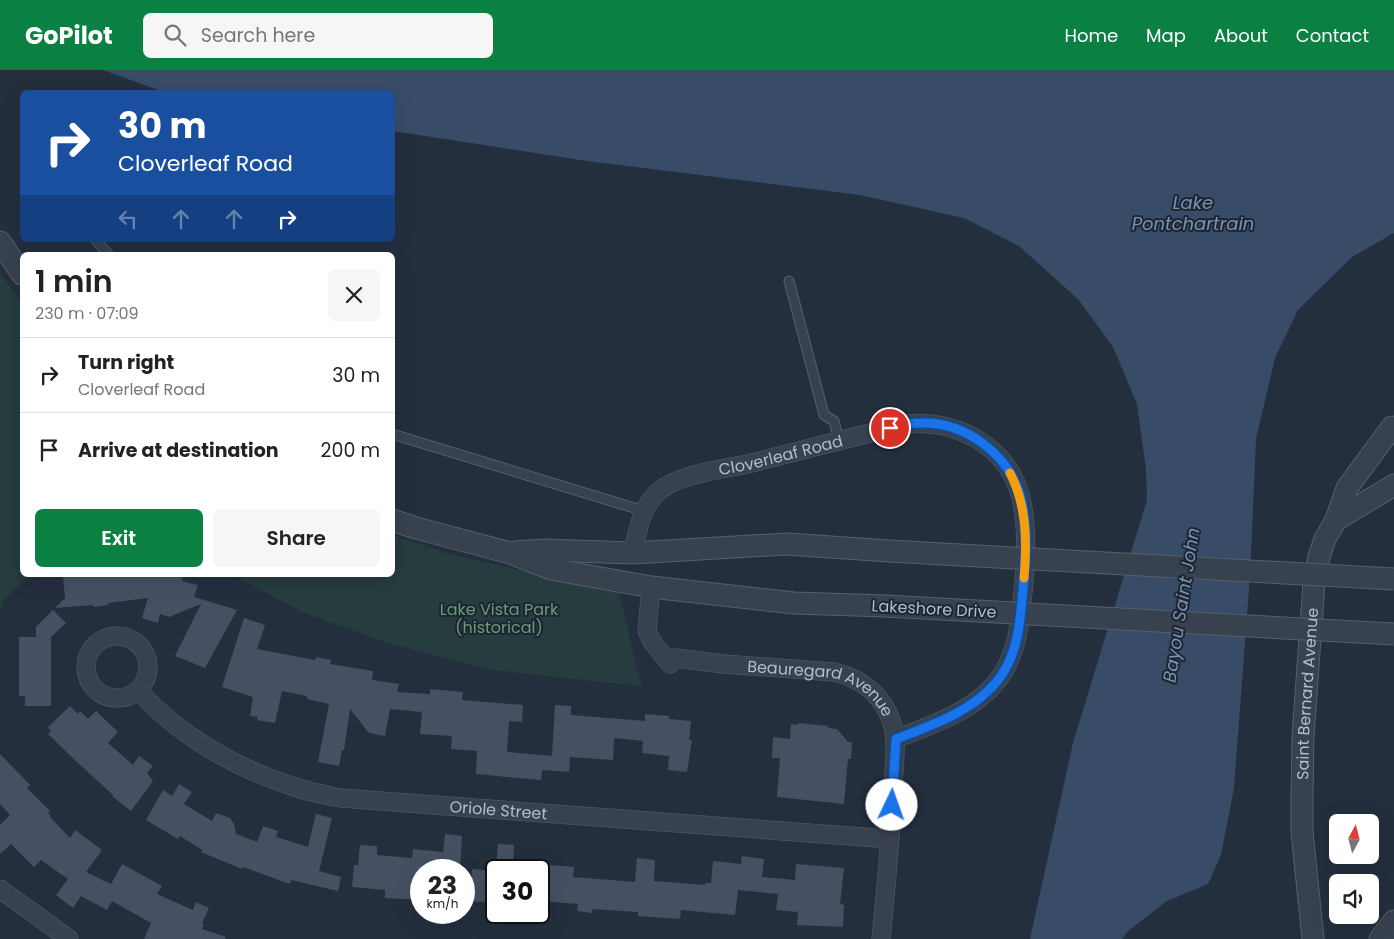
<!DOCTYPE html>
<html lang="en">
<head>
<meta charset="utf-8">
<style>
	body { margin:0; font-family:Poppins,sans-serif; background:#f6f6f6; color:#222; height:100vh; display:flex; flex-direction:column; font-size:19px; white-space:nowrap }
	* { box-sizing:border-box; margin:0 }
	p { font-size:16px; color:#767676 }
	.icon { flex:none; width:28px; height:28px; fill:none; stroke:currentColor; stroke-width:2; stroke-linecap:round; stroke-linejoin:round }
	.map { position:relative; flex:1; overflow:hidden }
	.side { position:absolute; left:20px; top:182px; width:375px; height:325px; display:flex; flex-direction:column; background:#fff; border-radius:8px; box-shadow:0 5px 20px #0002 }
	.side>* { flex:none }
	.guide { position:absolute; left:20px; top:20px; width:375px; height:152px; border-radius:8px; box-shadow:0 5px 20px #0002; background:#1a4fa0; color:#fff; overflow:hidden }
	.needle { width:32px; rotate:7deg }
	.tools { position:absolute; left:1329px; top:744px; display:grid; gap:10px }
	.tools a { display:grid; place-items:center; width:50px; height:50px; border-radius:8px; background:#fff; box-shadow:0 5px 20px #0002; font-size:25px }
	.speed { position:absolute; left:410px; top:789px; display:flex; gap:10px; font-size:25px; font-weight:700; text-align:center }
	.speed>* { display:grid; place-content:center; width:65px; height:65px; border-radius:50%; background:#fff; box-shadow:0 5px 20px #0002; line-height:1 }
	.speed small { font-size:12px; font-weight:400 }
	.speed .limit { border:2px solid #111; border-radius:8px; background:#fff; color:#111 }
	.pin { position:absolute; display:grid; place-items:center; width:42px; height:42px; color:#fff; margin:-21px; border:2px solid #fff; border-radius:50%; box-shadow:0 1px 5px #0007 }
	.me { position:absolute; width:55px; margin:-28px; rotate:3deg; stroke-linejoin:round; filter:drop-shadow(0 0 4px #0008) }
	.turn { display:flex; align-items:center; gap:18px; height:105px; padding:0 15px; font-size:22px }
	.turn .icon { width:65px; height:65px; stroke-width:2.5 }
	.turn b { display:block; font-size:35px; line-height:42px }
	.lanes { display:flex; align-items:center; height:48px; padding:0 15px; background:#0003; justify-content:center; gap:25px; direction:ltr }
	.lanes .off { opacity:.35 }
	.round { display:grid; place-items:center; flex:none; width:52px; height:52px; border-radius:8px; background:#f6f6f6 }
	.summary { display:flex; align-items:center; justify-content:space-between; height:85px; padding:0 15px }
	h1 { font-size:30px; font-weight:600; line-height:38px }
	.action { display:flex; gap:10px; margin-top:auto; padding:10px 15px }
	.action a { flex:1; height:58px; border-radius:8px; background:#0b8043; color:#fff; font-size:20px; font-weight:600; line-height:58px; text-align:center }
	.action a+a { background:#f6f6f6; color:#222 }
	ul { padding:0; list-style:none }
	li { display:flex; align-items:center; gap:15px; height:75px; padding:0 15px; border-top:1px solid #e0e0e0 }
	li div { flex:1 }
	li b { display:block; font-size:19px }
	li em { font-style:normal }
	header { display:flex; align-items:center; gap:30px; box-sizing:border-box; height:70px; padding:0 25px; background:#0b8043; color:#fff }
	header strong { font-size:24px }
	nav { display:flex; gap:28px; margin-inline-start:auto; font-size:18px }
	.search { width:350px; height:45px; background:#f6f6f6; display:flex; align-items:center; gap:12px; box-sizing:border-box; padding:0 18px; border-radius:8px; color:#767676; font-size:19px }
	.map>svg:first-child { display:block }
</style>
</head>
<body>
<header>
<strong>GoPilot</strong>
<div class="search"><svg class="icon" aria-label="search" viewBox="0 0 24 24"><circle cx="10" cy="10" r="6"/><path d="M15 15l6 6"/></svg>Search here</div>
<nav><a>Home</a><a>Map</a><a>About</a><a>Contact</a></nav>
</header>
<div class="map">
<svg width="1394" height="869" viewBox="0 0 1394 869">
	<rect width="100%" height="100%" fill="#242f3e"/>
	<!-- green -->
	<g fill="#263c3f">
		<polygon points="0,203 22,233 22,505 29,505 3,531 0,542"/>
		<polygon points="393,465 448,484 619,522 641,616 491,600 388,573 302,542 233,505 392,505"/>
	</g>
	<!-- water -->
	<polygon fill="#394c67" points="103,0 1394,0 1394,163 1352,187 1298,240 1275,288 1256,369 1250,505 1234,718 1221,785 1208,814 1167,831 1128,861 1122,869 1030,869 1073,673 1147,430 1146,399 1137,334 1113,277 1078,229 1019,176 964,148 860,125 587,91 393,61 392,22 164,22"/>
	<!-- building -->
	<g fill="#455162">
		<polygon points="63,505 173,505 183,508 182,511 198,515 194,527 237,540 205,598 175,586 201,534 169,547 160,544 158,553 142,548 148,528 108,533 108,535 93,537 93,535 55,538 65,528"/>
		<polygon points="53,540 66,553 51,567 51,636 25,636 25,626 19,626 19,567 36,567 36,557"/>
		<polygon points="244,548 265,555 257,579 315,590 316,587 331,590 330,594 373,601 372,610 399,614 397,622 430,624 430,619 463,622 462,630 523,635 522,652 509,651 507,682 552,686 555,635 571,636 571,645 645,651 645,644 669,646 669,649 691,651 689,670 692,670 687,702 668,700 669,686 642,683 643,671 614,668 613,690 570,687 569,702 542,700 541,710 476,704 477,681 451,679 452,666 420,664 422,642 390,639 385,666 369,663 350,639 344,680 342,680 339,696 318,692 329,634 307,629 307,626 282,621 275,653 257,650 258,647 250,646 253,627 222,617"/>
		<polygon points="70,636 78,644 80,641 88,649 96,641 118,662 108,673 133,695 139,686 153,696 147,703 153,711 131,741 112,726 113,725 77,692 48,664 51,661 48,657"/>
		<polygon points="798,653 829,656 828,658 837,659 848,672 852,672 851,689 848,689 844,734 777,727 780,688 772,688 773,667 790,669 791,654 798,655"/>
		<polygon points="0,684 30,715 27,718 50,741 48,743 51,746 50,747 70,768 75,760 102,780 86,802 111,814 122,794 162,816 157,824 193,840 196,832 209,838 202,853 204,854 202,859 226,867 225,869 144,869 151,853 112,831 107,840 81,826 73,838 56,825 68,809 41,790 34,797 11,774 0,784 0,755 10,745 0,734"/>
		<polygon points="179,714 192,722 184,734 212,751 216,743 230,748 234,754 236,764 257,772 263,756 278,761 276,767 308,777 316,744 332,748 319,801 341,807 338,821 291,810 290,814 243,797 242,799 201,782 202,780 180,766 178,769 146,750 163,720 172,726"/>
		<polygon points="445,764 462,766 460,800 421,800 421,830 385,828 385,820 352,817 354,795 358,795 360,775 377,776 377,785 412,788 413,779 443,782"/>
		<polygon points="498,774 514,775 513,800 496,800"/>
		<polygon points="742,786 764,789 762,807 795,810 796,794 844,798 840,834 844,835 843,857 797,855 798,842 776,840 778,824 738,820 735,845 681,840 680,849 638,846 638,842 592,839 592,843 577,841 578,834 539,831 539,794 574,797 573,807 635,812 637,788 655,790 654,811 705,815 705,813 711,813 713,791 741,794"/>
		<polygon points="472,799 496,801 496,833 470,831"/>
	</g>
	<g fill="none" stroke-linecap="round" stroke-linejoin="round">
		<defs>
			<g id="service">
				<polyline points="96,170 109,185"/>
				<polyline points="789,211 824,345 834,351 839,371"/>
				<polyline points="392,364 644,441"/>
			</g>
			<g id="minor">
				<path id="s1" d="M633 483C637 462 641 437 659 421 680 403 728 399 756 392 807 379 857 366 907 354 958 350 1008 376 1021 428 1028 459 1026 491 1023 522 1020 552 1018 580 1001 606 977 640 933 655 895 669"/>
				<path id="s2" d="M651 517 647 561 653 573 670 594 675 588 724 594 834 602C859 608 878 621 889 645 899 667 894 693 893 717 891 768 886 818 881 869"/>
				<circle cx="117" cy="597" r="31"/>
				<path id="s3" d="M138 620C178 665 235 698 292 716 308 722 325 725 341 728L890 769"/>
				<polyline points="0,819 69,869"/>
			</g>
			<g id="tertiary">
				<polyline points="0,172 22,204"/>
				<polyline points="392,450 416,458 510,483 551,499 651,517 794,533 886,536"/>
				<polyline points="1336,450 1347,418 1392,357"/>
				<polyline points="515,482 545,480 633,483 787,474 889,481"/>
				<path id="s4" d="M1313 869 1302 762V726L1303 666 1314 513 1319 487 1325 469 1336 450 1394 415"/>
				<polyline points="1380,869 1394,851"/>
			</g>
		</defs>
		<!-- service casing -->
		<use href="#service" stroke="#565f6c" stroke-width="11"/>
		<!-- minor casing -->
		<use href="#minor" stroke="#565f6c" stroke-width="19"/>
		<!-- tertiary casing -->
		<use href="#tertiary" stroke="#565f6c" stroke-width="23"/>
		<!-- service -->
		<use href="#service" stroke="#38414e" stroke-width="9"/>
		<!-- minor -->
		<use href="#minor" stroke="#38414e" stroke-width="18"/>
		<!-- tertiary -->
		<use href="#tertiary" stroke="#38414e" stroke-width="21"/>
		<defs>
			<g id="tertiary-bridge">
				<polyline points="889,481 1394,509"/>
				<polyline points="886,536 1394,564"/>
			</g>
		</defs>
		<!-- tertiary-bridge casing -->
		<use href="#tertiary-bridge" stroke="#565f6c" stroke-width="23" stroke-linecap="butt"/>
		<!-- tertiary-bridge -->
		<use href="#tertiary-bridge" stroke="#38414e" stroke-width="21"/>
	</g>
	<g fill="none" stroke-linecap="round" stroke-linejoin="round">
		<defs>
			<path id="route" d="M890 358C900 356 910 353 920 353 965 351 1010 385 1021 429 1028 459 1026 489 1023 519 1020 550 1019 580 1001 606 977 640 933 655 896 669L892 735"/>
		</defs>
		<!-- route casing -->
		<use href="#route" stroke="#114b97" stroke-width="12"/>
		<!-- route -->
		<use href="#route" stroke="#1a73e8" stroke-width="9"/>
		<!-- slow -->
		<path stroke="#f59e0b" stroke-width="9" d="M1010 403C1027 436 1027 472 1024 508"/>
	</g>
	<g text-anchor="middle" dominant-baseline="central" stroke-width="4" stroke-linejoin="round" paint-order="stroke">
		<!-- street labels -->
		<g font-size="16" fill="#b4bcc9" stroke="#1d2633">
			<text stroke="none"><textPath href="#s1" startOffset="196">Cloverleaf Road</textPath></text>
			<text transform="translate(934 539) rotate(3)">Lakeshore Drive</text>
			<text stroke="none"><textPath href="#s2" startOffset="245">Beauregard Avenue</textPath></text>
			<text stroke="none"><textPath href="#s4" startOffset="246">Saint Bernard Avenue</textPath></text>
			<text stroke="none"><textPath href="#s3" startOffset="392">Oriole Street</textPath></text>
		</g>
		<!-- park labels -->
		<g font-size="16" fill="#6b9a76" stroke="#1d2633">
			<text x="499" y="539">Lake Vista Park<tspan x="499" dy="18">(historical)</tspan></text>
		</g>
		<!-- water labels -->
		<g font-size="18" font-style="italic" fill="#7c92b1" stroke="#1d2633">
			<text x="1193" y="132">Lake<tspan x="1193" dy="21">Pontchartrain</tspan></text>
			<text transform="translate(1181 535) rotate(-81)">Bayou Saint John</text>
		</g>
	</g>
</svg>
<div class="tools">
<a><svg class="needle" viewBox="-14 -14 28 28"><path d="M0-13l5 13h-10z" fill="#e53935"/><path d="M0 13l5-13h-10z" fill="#767676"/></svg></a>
<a><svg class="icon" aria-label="sound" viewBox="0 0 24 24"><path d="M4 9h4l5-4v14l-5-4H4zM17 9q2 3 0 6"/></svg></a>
</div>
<div class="speed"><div>23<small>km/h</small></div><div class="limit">30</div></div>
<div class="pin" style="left:890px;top:358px;background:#d93025"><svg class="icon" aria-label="arrive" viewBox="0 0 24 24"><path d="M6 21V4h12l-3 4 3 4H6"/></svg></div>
<svg class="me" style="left:892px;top:735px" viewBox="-20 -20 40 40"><circle r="19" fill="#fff"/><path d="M0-13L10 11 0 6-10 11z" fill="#1a73e8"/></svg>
<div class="guide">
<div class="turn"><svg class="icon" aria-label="right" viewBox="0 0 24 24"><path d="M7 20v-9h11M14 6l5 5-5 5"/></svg><div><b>30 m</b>Cloverleaf Road</div></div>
<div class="lanes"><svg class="icon off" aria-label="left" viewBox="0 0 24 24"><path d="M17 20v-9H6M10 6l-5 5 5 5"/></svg><svg class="icon off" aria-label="ahead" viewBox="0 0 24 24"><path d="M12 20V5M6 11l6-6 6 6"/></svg><svg class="icon off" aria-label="ahead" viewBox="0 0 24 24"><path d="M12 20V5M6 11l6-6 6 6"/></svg><svg class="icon" aria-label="right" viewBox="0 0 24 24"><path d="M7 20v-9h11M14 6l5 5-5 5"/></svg></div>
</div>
<section class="side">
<div class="summary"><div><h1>1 min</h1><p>230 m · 07:09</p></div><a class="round"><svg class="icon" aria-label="close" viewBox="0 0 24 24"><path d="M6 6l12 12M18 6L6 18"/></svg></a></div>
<ul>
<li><svg class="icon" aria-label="right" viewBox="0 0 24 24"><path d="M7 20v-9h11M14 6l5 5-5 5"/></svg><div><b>Turn right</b><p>Cloverleaf Road</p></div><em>30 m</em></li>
<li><svg class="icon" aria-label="arrive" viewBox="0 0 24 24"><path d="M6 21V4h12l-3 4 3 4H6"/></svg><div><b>Arrive at destination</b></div><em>200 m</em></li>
</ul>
<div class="action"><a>Exit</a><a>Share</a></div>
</section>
</div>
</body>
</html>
